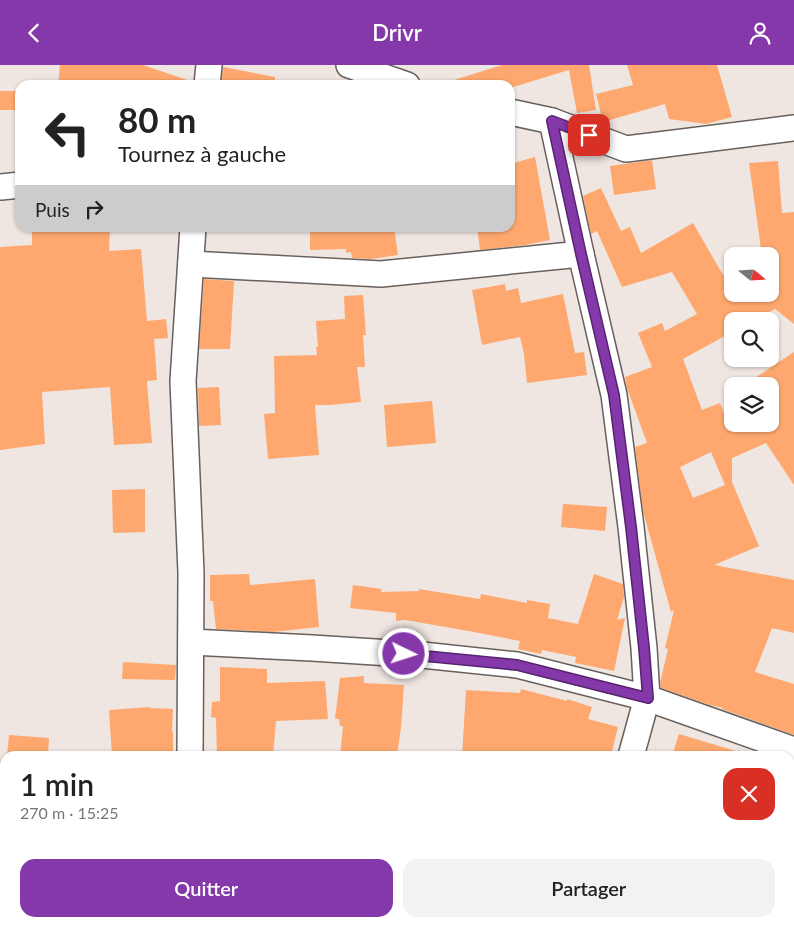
<!DOCTYPE html>
<html lang="fr">
<head>
<meta charset="utf-8">
<style>
	body { margin:0; font-family:Lato,sans-serif; background:#f2f2f2; color:#222; height:100vh; display:flex; flex-direction:column; font-size:19px; white-space:nowrap }
	* { box-sizing:border-box; margin:0 }
	p { font-size:16px; color:#767676 }
	.icon { flex:none; width:28px; height:28px; fill:none; stroke:currentColor; stroke-width:2; stroke-linecap:round; stroke-linejoin:round }
	.map { position:relative; flex:1; overflow:hidden }
	.panel { position:absolute; left:0px; top:686px; width:795px; height:176px; display:flex; flex-direction:column; background:#fff; border-radius:15px 15px 0 0; box-shadow:0 1px 4px #0004 }
	.panel>* { flex:none }
	.guide { position:absolute; left:15px; top:15px; width:500px; height:152px; border-radius:15px; box-shadow:0 1px 4px #0004; background:#fff; color:#222; overflow:hidden }
	.needle { width:32px; rotate:108deg }
	.fabs { position:absolute; left:724px; top:182px; display:grid; gap:10px }
	.fabs a { display:grid; place-items:center; width:55px; height:55px; border-radius:10px; background:#fff; box-shadow:0 1px 4px #0004; font-size:25px }
	.pin { position:absolute; display:grid; place-items:center; width:42px; height:42px; color:#fff; margin:-21px; border-radius:10px; box-shadow:0 2px 8px #0006 }
	.me { position:absolute; width:55px; margin:-28px; rotate:94deg; stroke-linejoin:round; filter:drop-shadow(0 0 4px #0008) }
	.turn { display:flex; align-items:center; gap:18px; height:105px; padding:0 20px; font-size:22px }
	.turn .icon { width:65px; height:65px; stroke-width:2.5 }
	.turn b { display:block; font-size:35px; line-height:42px }
	.then { display:flex; align-items:center; height:48px; padding:0 20px; background:#0003; gap:10px; font-size:19px }
	.round { display:grid; place-items:center; flex:none; width:52px; height:52px; border-radius:15px; background:#f2f2f2 }
	.overview { display:flex; align-items:center; justify-content:space-between; height:85px; padding:0 20px }
	h1 { font-size:30px; font-weight:600; line-height:38px }
	.cta { display:flex; gap:10px; margin-top:auto; padding:10px 20px }
	.cta a { flex:1; height:58px; border-radius:15px; background:#8538a9; color:#fff; font-size:20px; font-weight:600; line-height:58px; text-align:center }
	.cta a+a { background:#f2f2f2; color:#222 }
	header { display:flex; justify-content:space-between; align-items:center; height:65px; padding:0 20px; background:#8538a9; color:#fff; font-size:22px; font-weight:600 }
	.map>svg:first-child { display:block }
</style>
</head>
<body>
<header><svg class="icon" aria-label="back" viewBox="0 0 24 24"><path d="M15 5l-7 7 7 7"/></svg>Drivr<svg class="icon" aria-label="person" viewBox="0 0 24 24"><circle cx="12" cy="8" r="4"/><path d="M4 21q1-7 8-7t8 7"/></svg></header>
<div class="map">
<svg width="794" height="862" viewBox="0 0 794 862">
	<rect width="100%" height="100%" fill="#efe6e1"/>
	<!-- building -->
	<g fill="#fea86f" fill-rule="evenodd">
		<polygon points="60,0 143,0 193,17 192,20 58,20"/>
		<polygon points="502,0 589,0 596,45 577,48 569,5 510,23 510,20 451,20 451,16"/>
		<polygon points="627,0 717,0 732,52 706,59 669,54 665,39 603,57 596,29 633,20"/>
		<polygon points="223,2 275,12 274,20 221,20"/>
		<rect x="0" y="26" width="20" height="19"/>
		<polygon points="535,92 550,175 525,180 480,185 477,162 510,162 510,99"/>
		<polygon points="652,95 656,124 614,130 610,101"/>
		<path d="M778 96 782 148 794 147V259L775 244 753 256H732V267L683 294 702 345 720 338 727 356 732 353V359H770V321H743L794 287V420L766 378 732 393V417L759 481 714 500 794 515V568L772 563 755 607 794 619V670L722 644 723 643 710 640 661 623 660 618 668 584 665 583 674 545 671 547 643 446 635 382 647 378 627 323 625 312 652 302 638 268 662 258 665 266 697 249 672 207 622 222 597 166 591 169 583 131 601 123 621 166 630 162 641 188 693 158 719 203 732 224V229H770V191H762L749 98ZM711 387 725 420 693 433 680 402Z"/>
		<polygon points="32,162 110,162 109,186 141,184 147,256 166,254 168,273 154,274 157,315 147,316 152,378 114,380 110,322 42,327 45,379 0,385 0,182 32,180"/>
		<polygon points="343,162 394,162 398,190 371,194 352,193 351,187 346,188 346,184 310,185 310,167 343,167"/>
		<polygon points="204,214 234,216 230,284 199,284"/>
		<polygon points="505,219 506,226 518,223 521,238 563,229 575,288 584,287 587,310 527,318 524,289 520,272 482,280 472,225"/>
		<polygon points="363,230 366,270 363,270 365,302 357,302 361,337 330,340 315,340 319,390 268,394 264,349 275,348 274,291 317,290 316,282 318,282 316,256 345,254 344,231"/>
		<polygon points="219,322 221,360 199,361 198,323"/>
		<polygon points="432,336 436,378 387,382 384,340"/>
		<polygon points="145,424 145,467 113,468 112,425"/>
		<polygon points="563,439 607,442 605,466 561,462"/>
		<polygon points="249,509 250,520 315,514 319,562 273,567 216,564 213,536 210,536 210,510"/>
		<polygon points="594,509 623,519 624,532 617,555 625,553 614,606 575,598 576,592 542,585 541,589 518,584 520,576 474,567 405,555 396,556 396,548 350,543 353,520 382,524 381,527 419,526 419,524 480,534 481,529 527,538 527,535 550,539 548,553 578,559"/>
		<polygon points="123,597 176,600 175,615 122,614"/>
		<polygon points="220,602 267,604 267,618 325,616 328,654 276,656 273,691 217,691 216,653 211,652 212,637 220,636"/>
		<polygon points="364,611 364,618 404,620 401,663 397,691 340,691 343,661 340,661 339,654 335,654 340,613"/>
		<polygon points="521,624 567,636 567,634 592,642 588,654 618,662 611,691 462,691 466,625 520,628"/>
		<polygon points="150,642 150,643 173,644 172,666 173,666 173,691 112,691 109,645"/>
		<polygon points="679,669 739,687 738,691 672,691"/>
		<polygon points="9,670 49,673 48,691 7,691"/>
	</g>
	<g fill="none" stroke-linecap="round" stroke-linejoin="round">
		<defs>
			<g id="minor">
				<polyline points="349,0 407,20"/>
				<polyline points="207,20 209,0"/>
				<polyline points="510,47 552,56 626,84 794,63"/>
				<polyline points="552,56 581,189 614,330 631,462 644,583 647,633 631,691"/>
				<polyline points="1,122 20,120"/>
				<polyline points="191,199 381,209 581,189"/>
				<polyline points="191,577 312,583 422,590 517,600 647,633 794,685"/>
				<polyline points="190,691 191,508 183,316 193,162"/>
				<polyline points="652,858 661,862"/>
				<polyline points="161,862 162,858"/>
				<polyline points="586,862 588,858"/>
			</g>
		</defs>
		<!-- minor casing -->
		<use href="#minor" stroke="#68605c" stroke-width="28"/>
		<!-- minor -->
		<use href="#minor" stroke="#fff" stroke-width="25"/>
	</g>
	<g fill="none" stroke-linecap="round" stroke-linejoin="round">
		<defs>
			<polyline id="route" points="404,589 517,600 648,633 644,583 631,462 614,330 581,189 552,56 589,70"/>
		</defs>
		<!-- route casing -->
		<use href="#route" stroke="#56246e" stroke-width="12"/>
		<!-- route -->
		<use href="#route" stroke="#8538a9" stroke-width="9"/>
	</g>
</svg>
<div class="fabs">
<a><svg class="needle" viewBox="-14 -14 28 28"><path d="M0-13l5 13h-10z" fill="#e53935"/><path d="M0 13l5-13h-10z" fill="#767676"/></svg></a>
<a><svg class="icon" aria-label="search" viewBox="0 0 24 24"><circle cx="10" cy="10" r="6"/><path d="M15 15l6 6"/></svg></a>
<a><svg class="icon" aria-label="layers" viewBox="0 0 24 24"><path d="M12 4l9 5-9 5-9-5zM3 14l9 5 9-5"/></svg></a>
</div>
<div class="pin" style="left:589px;top:70px;background:#d93025"><svg class="icon" aria-label="arrive" viewBox="0 0 24 24"><path d="M6 21V4h12l-3 4 3 4H6"/></svg></div>
<svg class="me" style="left:404px;top:589px" viewBox="-20 -20 40 40"><circle r="17" fill="#8538a9" stroke="#fff" stroke-width="3"/><path d="M0-11L8 9 0 5-8 9z" fill="#fff"/></svg>
<div class="guide">
<div class="turn"><svg class="icon" aria-label="left" viewBox="0 0 24 24"><path d="M17 20v-9H6M10 6l-5 5 5 5"/></svg><div><b>80 m</b>Tournez à gauche</div></div>
<div class="then">Puis<svg class="icon" aria-label="right" viewBox="0 0 24 24"><path d="M7 20v-9h11M14 6l5 5-5 5"/></svg></div>
</div>
<section class="panel">
<div class="overview"><div><h1>1 min</h1><p>270 m · 15:25</p></div><a class="round" style="background:#d93025;color:#fff"><svg class="icon" aria-label="close" viewBox="0 0 24 24"><path d="M6 6l12 12M18 6L6 18"/></svg></a></div>
<div class="cta"><a>Quitter</a><a>Partager</a></div>
</section>
</div>
</body>
</html>
